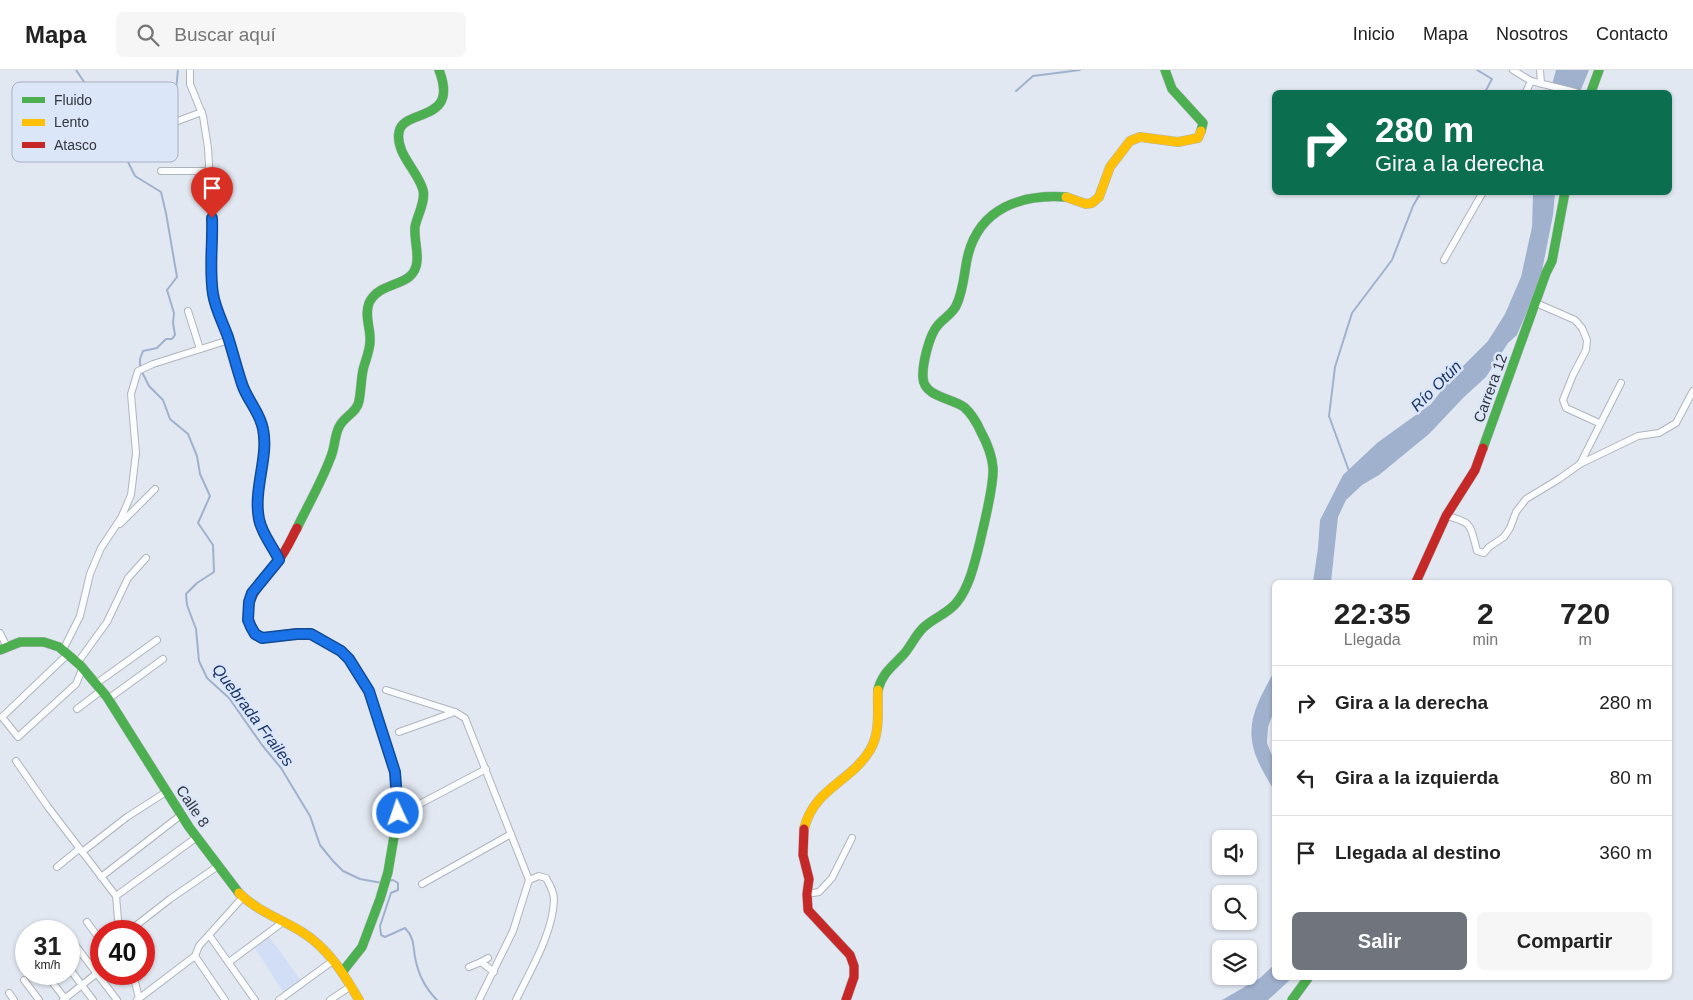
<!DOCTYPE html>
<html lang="es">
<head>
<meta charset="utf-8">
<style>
	body { margin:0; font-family:Arial,sans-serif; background:#f6f6f6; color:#222; height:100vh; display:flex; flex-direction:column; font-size:19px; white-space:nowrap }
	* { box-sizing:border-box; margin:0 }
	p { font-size:16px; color:#767676 }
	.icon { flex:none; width:28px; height:28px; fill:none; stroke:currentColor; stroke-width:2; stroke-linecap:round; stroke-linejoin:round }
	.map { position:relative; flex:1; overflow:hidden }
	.details { position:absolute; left:1272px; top:510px; width:400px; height:400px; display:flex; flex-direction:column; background:#fff; border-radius:8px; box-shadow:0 1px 4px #0004 }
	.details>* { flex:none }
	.guide { position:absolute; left:1272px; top:20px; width:400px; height:105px; border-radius:8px; box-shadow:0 1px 4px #0004; background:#0b6e4f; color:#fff; overflow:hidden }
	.fabs { position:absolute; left:1212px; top:760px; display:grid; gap:10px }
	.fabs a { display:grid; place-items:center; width:45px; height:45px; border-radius:8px; background:#fff; box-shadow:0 1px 4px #0004; font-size:25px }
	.speed { position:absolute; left:15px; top:850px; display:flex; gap:10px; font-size:25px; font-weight:700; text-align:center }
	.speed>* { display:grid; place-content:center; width:65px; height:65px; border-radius:50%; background:#fff; box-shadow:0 1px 4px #0004; line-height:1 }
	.speed small { font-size:12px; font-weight:400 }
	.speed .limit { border:8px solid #d22; background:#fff; color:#111 }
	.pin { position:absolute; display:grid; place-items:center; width:42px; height:42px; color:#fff; margin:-51px -21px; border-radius:50% 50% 50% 0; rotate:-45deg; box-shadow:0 0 5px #0007 }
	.pin .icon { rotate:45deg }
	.me { position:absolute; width:55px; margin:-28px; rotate:357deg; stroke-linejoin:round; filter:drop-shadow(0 0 4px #0008) }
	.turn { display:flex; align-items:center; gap:18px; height:105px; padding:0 20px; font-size:22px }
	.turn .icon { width:65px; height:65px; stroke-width:2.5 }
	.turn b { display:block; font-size:35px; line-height:42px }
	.eta { display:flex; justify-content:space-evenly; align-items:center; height:85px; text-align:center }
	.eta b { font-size:30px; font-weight:700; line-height:35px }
	.button { display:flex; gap:10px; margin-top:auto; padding:10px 20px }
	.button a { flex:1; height:58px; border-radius:8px; background:#70747c; color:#fff; font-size:20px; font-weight:700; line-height:58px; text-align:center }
	.button a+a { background:#f6f6f6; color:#222 }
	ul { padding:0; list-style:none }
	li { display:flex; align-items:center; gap:15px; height:75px; padding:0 20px; border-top:1px solid #e0e0e0 }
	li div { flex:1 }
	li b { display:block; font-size:19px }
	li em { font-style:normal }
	header { display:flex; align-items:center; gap:30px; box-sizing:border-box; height:70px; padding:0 25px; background:#fff; border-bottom:1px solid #e0e0e0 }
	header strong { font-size:24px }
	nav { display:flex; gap:28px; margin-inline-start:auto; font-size:18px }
	.search { width:350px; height:45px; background:#f6f6f6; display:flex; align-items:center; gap:12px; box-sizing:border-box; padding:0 18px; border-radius:8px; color:#767676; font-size:19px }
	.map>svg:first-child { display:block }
</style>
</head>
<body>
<header>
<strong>Mapa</strong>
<div class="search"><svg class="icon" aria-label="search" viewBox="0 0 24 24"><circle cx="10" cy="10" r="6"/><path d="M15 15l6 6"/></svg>Buscar aquí</div>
<nav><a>Inicio</a><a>Mapa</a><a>Nosotros</a><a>Contacto</a></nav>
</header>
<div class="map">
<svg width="1693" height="930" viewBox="0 0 1693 930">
	<rect width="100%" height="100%" fill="#e2e8f2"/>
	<!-- green -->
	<polygon fill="#d1def5" points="267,864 303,913 285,925 252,874"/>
	<!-- water -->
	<g fill="#a0b1ce">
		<polygon points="1556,0 1589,0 1580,22 1550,22"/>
		<polygon points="1533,123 1555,123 1553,145 1540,211 1517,265 1508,273 1486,307 1464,327 1429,364 1379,405 1362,415 1346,430 1338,447 1331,512 1313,512 1318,478 1320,450 1343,405 1377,373 1431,334 1452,307 1488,271 1505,244 1521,207 1532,157"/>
		<path d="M1275 600V638L1268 657 1267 673 1275 693V722C1269 712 1263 702 1258 691 1242 656 1258 631 1275 600Z"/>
		<polygon points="1275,894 1275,908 1292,908 1268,930 1222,930 1260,908"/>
	</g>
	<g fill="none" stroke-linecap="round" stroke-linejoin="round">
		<!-- stream -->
		<g stroke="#a0b1ce" stroke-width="2">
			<polyline points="76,0 99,34 135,106 161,122 166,143 177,207 167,220 174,243 173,253 175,265 172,269 166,269 157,278 143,281 140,289 140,298 149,316 163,330 170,349 188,364 197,386 200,404 210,426 198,453 213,475 214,502 197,513 186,524 187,535 196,559 199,591 207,608 229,628 262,675 281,698 310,746 320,775 333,791 343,801 360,809 382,813"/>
			<polyline points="1477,0 1492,9 1485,22"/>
			<polyline points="1016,21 1033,6 1080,0"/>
			<polyline points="123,80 133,30 154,23 176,20 178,0"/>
			<polyline points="1349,401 1329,346 1335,297 1352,243 1392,190 1413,136 1421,122"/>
			<path d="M389 811 393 810 398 813V820L391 823 380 856 381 865 385 867 405 858C414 867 413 875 415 887 418 904 425 918 437 930"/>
		</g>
		<defs>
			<g id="street">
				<polyline points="190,0 190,14 203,46 208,78 213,164 210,183 213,226 229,270"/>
				<polyline points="1513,0 1531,11 1575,22"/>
				<polyline points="1540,0 1541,13"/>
				<polyline points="1526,22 1531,11"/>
				<polyline points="130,66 148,62 202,42"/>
				<polyline points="161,101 209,101"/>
				<polyline points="1444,190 1483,122"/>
				<polyline points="1536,233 1575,250 1582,258 1587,270 1586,280 1573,305 1563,330 1566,338 1599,353"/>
				<polyline points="188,241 200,279"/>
				<polyline points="1580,394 1621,313"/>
				<path d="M1446 446C1473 452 1470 455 1477 481L1484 483 1489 477 1504 467 1510 458 1516 442 1526 429 1559 409 1580 394 1638 366 1659 363 1676 353 1693 321"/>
				<polyline points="120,454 155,419"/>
				<polyline points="0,563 6,575"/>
				<path d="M63 580 80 546 90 504 101 478 121 448 131 425 136 383 131 324 138 301 153 294 229 270C234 286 236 304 244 318 251 332 261 344 264 360 268 389 254 419 259 448 262 464 273 476 279 490"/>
				<polyline points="68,584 2,647 18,667 76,614 83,597"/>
				<polyline points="78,592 107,552 128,508 146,488"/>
				<polyline points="97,613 157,570"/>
				<polyline points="386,620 455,642"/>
				<polyline points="108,629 163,589"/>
				<polyline points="77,639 102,620"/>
				<polyline points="399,662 455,642 465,648 529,810 513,861 479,930"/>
				<polyline points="16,691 48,737 116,826 119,861"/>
				<polyline points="414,737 486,699"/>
				<polyline points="82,782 127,747 166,722"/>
				<polyline points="57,797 79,779"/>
				<polyline points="101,807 181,745"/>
				<polyline points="422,814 511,764"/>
				<polyline points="807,824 819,822 832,808 852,768"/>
				<polyline points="116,826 197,767"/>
				<polyline points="87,852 101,871"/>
				<polyline points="129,861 170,829 218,796"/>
				<polyline points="209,865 255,930"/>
				<polyline points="69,867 117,930"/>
				<polyline points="195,886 225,930"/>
				<polyline points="229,892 283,852"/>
				<polyline points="481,892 488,888"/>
				<polyline points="469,897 481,892 494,902"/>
				<polyline points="69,898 93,930"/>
				<polyline points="46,904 66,930"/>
				<polyline points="133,904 139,928"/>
				<polyline points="24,910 39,930"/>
				<polyline points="9,923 14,930"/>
				<polyline points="63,930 101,900"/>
				<polyline points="137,930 195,886 199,876 243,827"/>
				<polyline points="279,930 334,890"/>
				<polyline points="330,930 351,916"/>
				<path d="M516 930C530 901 553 863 554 830 554 822 550 815 546 808L539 806 529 810"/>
			</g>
			<g id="fast">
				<polyline points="1165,0 1172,19 1203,53 1201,61"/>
				<polyline points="1591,22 1599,0"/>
				<polyline points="1483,378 1546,203 1552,191 1565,122"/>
				<path d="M297 458C308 435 321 413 330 389 335 379 334 367 339 357 344 346 357 343 359 331 361 321 361 310 363 300 365 291 370 281 370 271 371 259 364 246 369 233 380 209 415 219 417 191 418 180 414 168 415 157 417 146 426 131 423 120 418 101 395 83 399 62 403 38 460 54 439 0"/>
				<polyline points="254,562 262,568 297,563 311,564 341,581 349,589 369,621 395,702 398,743 388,802 380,829 362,877 343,901"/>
				<polyline points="0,580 20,572 44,572 59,577 80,595 107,627 189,757 239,823"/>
				<path d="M878 620C882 603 893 596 904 584 911 576 916 564 924 557 935 547 949 543 957 532 970 516 975 491 980 472 984 453 994 417 993 398 992 385 987 373 981 362 977 353 972 344 964 337 952 328 924 327 923 308 922 295 929 265 938 255 944 248 952 244 956 236 964 220 964 201 968 185 980 138 1021 124 1066 127"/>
				<polyline points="1292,930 1308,908"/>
			</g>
			<g id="slow">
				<polyline points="1066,127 1086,134 1092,133 1099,127 1110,97 1130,71 1140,67 1178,72 1198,68 1201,61"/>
				<path d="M804 759C814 718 851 712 870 680 881 662 877 640 878 620"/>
				<path d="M239 823C257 841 281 849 302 862 328 878 344 904 359 930"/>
			</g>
			<g id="jam">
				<polyline points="1416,512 1446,446 1475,400 1483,378"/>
				<path d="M254 562C237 532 262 513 278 491 286 481 291 469 297 458"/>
				<polyline points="804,759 803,785 809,809 807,824 808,840 850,885 854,896 854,907 846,930"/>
			</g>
		</defs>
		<!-- street casing -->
		<use href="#street" stroke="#b0b4bc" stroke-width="8"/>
		<!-- fast casing -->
		<use href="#fast" stroke="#b0b4bc" stroke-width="10"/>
		<!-- slow casing -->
		<use href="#slow" stroke="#b0b4bc" stroke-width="10"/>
		<!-- jam casing -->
		<use href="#jam" stroke="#b0b4bc" stroke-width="10"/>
		<!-- street -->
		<use href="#street" stroke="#fbfcfd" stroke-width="6"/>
		<!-- fast -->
		<use href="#fast" stroke="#4caf50" stroke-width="9"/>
		<!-- slow -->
		<use href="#slow" stroke="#ffc107" stroke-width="9"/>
		<!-- jam -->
		<use href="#jam" stroke="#c62828" stroke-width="9"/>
	</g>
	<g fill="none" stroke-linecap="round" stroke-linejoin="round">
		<defs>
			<path id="route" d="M212 148C213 174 209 199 213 224 215 238 223 253 228 267 233 283 237 299 242 314 247 330 260 342 263 359 269 387 253 419 259 449 262 465 273 476 279 490L252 523 249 532 248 550 251 557 255 564 262 568 297 564H311L341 581 349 589 369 621 395 702 398 743"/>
		</defs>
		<!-- route casing -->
		<use href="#route" stroke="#114b97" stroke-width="12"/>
		<!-- route -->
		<use href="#route" stroke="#1a73e8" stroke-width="9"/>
	</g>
	<g text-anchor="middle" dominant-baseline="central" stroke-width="5" stroke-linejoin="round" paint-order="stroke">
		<!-- street labels -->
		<g font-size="15" fill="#32363d" stroke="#dbe6f9">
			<text transform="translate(1490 318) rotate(-70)">Carrera 12</text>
			<text transform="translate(193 736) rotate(56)">Calle 8</text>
		</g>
		<!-- water labels -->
		<g font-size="16" font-style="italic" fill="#1b3466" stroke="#dbe6f9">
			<text transform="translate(1436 316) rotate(-45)">Río Otún</text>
			<text transform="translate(253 645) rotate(53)">Quebrada Frailes</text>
		</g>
	</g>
	<!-- legend -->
	<rect x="12" y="12" width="166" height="80" rx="8" fill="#dbe6f9" stroke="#a8b1c1" stroke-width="1"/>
	<rect x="22" y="27" width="23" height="6" fill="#4caf50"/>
	<rect x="22" y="49" width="23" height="7" fill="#ffc107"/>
	<rect x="22" y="72" width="23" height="6" fill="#c62828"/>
	<g font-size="14" fill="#32363d">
		<text x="54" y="35">Fluido</text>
		<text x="54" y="57">Lento</text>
		<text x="54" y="80">Atasco</text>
	</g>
</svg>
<div class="fabs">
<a><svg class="icon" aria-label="sound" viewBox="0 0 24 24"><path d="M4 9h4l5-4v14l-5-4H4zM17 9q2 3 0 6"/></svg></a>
<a><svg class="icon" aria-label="search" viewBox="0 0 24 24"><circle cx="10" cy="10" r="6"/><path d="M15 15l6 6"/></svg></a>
<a><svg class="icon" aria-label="layers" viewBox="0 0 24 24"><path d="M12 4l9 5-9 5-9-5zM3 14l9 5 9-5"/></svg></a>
</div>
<div class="speed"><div>31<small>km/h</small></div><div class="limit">40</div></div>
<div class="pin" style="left:212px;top:148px;background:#d93025"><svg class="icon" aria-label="arrive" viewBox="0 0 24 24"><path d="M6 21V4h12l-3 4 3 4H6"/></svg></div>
<svg class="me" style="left:398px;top:743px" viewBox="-20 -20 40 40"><circle r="17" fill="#1a73e8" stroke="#fff" stroke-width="3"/><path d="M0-11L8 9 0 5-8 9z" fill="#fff"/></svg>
<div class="guide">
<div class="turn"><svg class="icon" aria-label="right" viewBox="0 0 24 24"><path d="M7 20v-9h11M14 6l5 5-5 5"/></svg><div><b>280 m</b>Gira a la derecha</div></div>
</div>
<section class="details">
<div class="eta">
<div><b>22:35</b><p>Llegada</p></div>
<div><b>2</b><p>min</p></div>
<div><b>720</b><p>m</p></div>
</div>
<ul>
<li><svg class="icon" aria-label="right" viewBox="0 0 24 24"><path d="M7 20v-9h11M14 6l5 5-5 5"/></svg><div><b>Gira a la derecha</b></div><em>280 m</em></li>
<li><svg class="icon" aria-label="left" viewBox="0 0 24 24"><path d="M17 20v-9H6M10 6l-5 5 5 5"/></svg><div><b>Gira a la izquierda</b></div><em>80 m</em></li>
<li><svg class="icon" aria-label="arrive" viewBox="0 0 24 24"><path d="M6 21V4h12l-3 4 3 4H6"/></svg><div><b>Llegada al destino</b></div><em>360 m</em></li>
</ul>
<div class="button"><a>Salir</a><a>Compartir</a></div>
</section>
</div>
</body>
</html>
